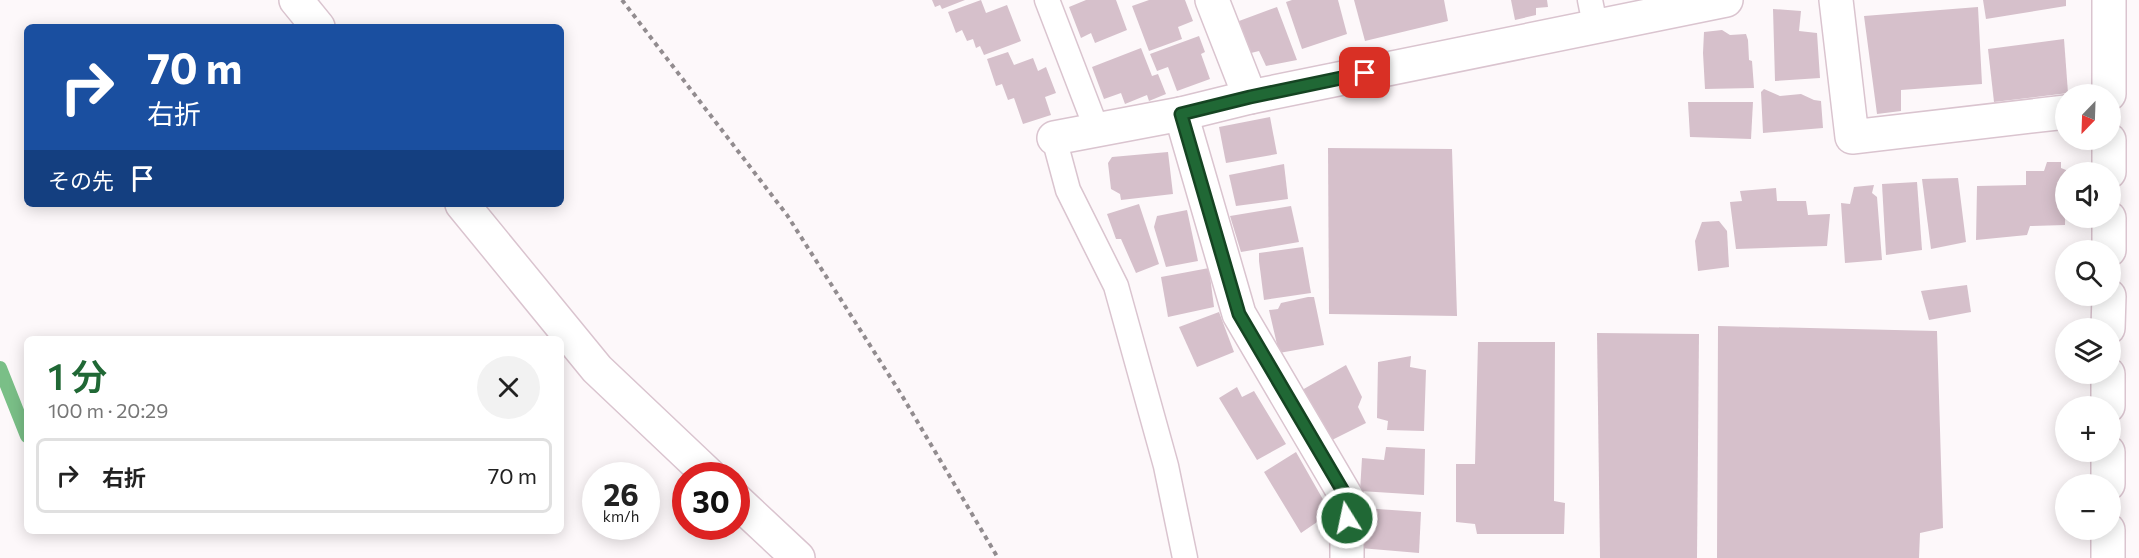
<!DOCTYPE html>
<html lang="ja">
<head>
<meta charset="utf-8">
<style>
	body { margin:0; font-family:Commissioner,"Noto Sans JP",sans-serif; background:#f2f2f2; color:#222; height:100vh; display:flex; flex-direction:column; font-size:22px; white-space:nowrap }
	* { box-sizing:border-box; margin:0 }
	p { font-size:20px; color:#767676 }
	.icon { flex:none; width:33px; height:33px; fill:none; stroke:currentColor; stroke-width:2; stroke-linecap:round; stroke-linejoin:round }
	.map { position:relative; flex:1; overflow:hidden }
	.drawer { position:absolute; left:24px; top:336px; width:540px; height:198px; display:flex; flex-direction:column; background:#fff; border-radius:9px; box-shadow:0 3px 15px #0003 }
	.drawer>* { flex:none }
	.top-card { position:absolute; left:24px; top:24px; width:540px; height:183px; border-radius:9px; box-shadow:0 3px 15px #0003; background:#1a4fa0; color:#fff; overflow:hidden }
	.needle { width:39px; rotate:203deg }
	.tools { position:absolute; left:2055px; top:84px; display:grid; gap:12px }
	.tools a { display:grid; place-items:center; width:66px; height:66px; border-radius:50%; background:#fff; box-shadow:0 3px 15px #0003; font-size:30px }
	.speed { position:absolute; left:582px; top:462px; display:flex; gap:12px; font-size:30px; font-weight:700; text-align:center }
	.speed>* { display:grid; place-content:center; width:78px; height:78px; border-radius:50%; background:#fff; box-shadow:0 3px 15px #0003; line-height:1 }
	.speed small { font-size:15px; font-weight:400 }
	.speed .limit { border:9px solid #d22; background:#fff; color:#111 }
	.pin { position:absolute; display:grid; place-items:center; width:51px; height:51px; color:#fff; margin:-26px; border-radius:12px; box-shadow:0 3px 9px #0006 }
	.me { position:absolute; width:66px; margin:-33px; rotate:350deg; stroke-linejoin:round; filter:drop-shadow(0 0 4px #0008) }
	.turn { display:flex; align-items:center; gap:21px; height:126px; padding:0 24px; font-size:27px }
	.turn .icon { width:78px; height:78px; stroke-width:2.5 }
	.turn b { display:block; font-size:42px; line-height:51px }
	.then { display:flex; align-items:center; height:57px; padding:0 24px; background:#0003; gap:12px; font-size:22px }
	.round { display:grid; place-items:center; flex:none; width:63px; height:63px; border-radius:32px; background:#f2f2f2 }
	.head { display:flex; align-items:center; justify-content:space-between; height:102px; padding:0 24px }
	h1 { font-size:36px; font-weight:600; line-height:45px; color:#206835 }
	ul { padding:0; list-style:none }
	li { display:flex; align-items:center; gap:18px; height:75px; margin:0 12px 9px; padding:0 12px; border:3px solid #e0e0e0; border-radius:9px }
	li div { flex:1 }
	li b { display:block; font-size:22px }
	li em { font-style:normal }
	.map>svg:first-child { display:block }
</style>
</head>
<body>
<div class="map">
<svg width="2139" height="558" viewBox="0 0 2139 558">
	<rect width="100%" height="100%" fill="#fdf8fa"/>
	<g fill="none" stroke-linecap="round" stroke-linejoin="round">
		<!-- stream -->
		<polyline stroke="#7abf87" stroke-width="14" points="0,368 27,436"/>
	</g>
	<!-- building -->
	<g fill="#d6c0cb">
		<polygon points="932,0 965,0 942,9 940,5 935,7"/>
		<polygon points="981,0 986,13 1007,5 1021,41 984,55 980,46 976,48 973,39 967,41 962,30 956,33 948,12"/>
		<polygon points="1086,0 1116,0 1127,30 1095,43 1091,33 1081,38 1069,7"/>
		<polygon points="1149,0 1185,0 1193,21 1178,27 1182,39 1149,51 1132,6"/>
		<polygon points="1292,0 1338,0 1347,34 1302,49 1286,2"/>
		<polygon points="1354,0 1444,0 1448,21 1365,41"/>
		<polygon points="1511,0 1547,0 1548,7 1536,8 1536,15 1515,20"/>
		<polygon points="1983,0 2066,0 2066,6 1986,19"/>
		<polygon points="1277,7 1297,60 1266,66 1259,51 1251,53 1239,21"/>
		<polygon points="1978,7 1982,84 1901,90 1901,111 1877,114 1864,16"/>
		<polygon points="1773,9 1801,11 1799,31 1817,33 1820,78 1775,81"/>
		<polygon points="1722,30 1730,35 1746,34 1748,40 1749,60 1752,61 1754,88 1705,89 1703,53 1704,32"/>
		<polygon points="1199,36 1205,52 1201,54 1210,79 1177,91 1168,67 1157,71 1150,54"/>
		<polygon points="2064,39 2068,93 1994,102 1988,49"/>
		<polygon points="1141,48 1152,76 1158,74 1166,94 1149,101 1147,95 1125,104 1121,93 1104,99 1092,67"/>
		<polygon points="1008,52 1014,65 1033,58 1038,71 1046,67 1056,93 1045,97 1051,115 1023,124 1014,98 1008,100 1002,84 996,86 987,59"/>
		<polygon points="1764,89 1780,96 1801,94 1814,100 1821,101 1823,128 1763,133 1761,92"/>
		<polygon points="1688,102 1753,102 1751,139 1690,137"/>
		<polygon points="1270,117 1277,154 1226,163 1219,127"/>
		<polygon points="1328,148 1452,149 1457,316 1329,314"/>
		<polygon points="1168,152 1173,194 1121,200 1120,194 1111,189 1108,163 1112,157"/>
		<polygon points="2047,162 2061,162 2061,168 2066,170 2065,225 2030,226 2027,235 1976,240 1977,186 2026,185 2026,171 2044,171"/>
		<polygon points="1284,164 1288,199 1236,206 1229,175"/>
		<polygon points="1958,178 1966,242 1931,249 1922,179"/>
		<polygon points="1917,182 1922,250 1886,255 1882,184"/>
		<polygon points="1874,185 1872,193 1877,197 1882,260 1845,263 1841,203 1850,204 1854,187"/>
		<polygon points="1776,188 1777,201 1806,201 1808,215 1830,214 1827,246 1736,249 1730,202 1742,201 1740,191"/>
		<polygon points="1139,204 1159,264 1136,273 1121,239 1116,239 1107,214"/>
		<polygon points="1291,206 1299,242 1241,252 1230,216"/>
		<polygon points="1187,210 1198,261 1166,267 1154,227 1157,216"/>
		<polygon points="1719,221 1727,231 1729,267 1698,271 1695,241 1702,222"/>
		<polygon points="1303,247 1311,293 1264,300 1259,261 1259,253"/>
		<polygon points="1209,268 1214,307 1168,317 1161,277"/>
		<polygon points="1967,285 1971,312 1929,320 1921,291"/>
		<polygon points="1308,297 1314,297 1324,345 1279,353 1269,310 1278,309 1281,303"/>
		<polygon points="1219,312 1234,352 1197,367 1179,327"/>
		<polygon points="1718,326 1937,331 1943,528 1920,533 1919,558 1717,558"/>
		<polygon points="1597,333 1699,334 1697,558 1600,558"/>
		<polygon points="1478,342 1555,342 1554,501 1565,503 1564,534 1477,534 1475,524 1456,522 1456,464 1475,464"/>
		<polygon points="1411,356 1410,367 1426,370 1424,431 1387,430 1388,421 1377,418 1378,362"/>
		<polygon points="1346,365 1362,397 1358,407 1366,423 1332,440 1302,390"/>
		<polygon points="1237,387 1242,397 1254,391 1286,444 1257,460 1219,398"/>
		<polygon points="1386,447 1425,449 1424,495 1360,491 1362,458 1384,460"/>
		<polygon points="1296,452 1325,503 1321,511 1323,518 1301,533 1264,472"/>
		<polygon points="1363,508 1421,512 1419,553 1360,548"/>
	</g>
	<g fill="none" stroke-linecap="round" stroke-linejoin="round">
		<defs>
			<g id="service">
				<polyline points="1047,0 1097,130"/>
				<polyline points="1590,0 1595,25"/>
				<polyline points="1054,138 1068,190 1116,286 1166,466 1185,558"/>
			</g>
			<g id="minor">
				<polyline points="1212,0 1250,97"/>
				<polyline points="1836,0 1852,137 2066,112"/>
				<polyline points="1181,114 1239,314 1347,498 1347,558"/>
				<polyline points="1054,138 1181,114 1250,97 1726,0"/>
			</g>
			<g id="tertiary">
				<polyline points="296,0 318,27"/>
				<polyline points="2109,0 2109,94"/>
				<polyline points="2109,172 2109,140"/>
				<polyline points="462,204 597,369 710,476"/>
				<polyline points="2109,250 2109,218"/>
				<polyline points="2108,328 2109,296"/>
				<polyline points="2108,406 2108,374"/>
				<polyline points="2108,484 2108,452"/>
				<polyline points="736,500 798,558"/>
				<polyline points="2108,558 2108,530"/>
			</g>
		</defs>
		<!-- service casing -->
		<use href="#service" stroke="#dac4cf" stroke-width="27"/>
		<!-- minor casing -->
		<use href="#minor" stroke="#dac4cf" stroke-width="36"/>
		<!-- tertiary casing -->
		<use href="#tertiary" stroke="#dac4cf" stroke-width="36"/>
		<!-- path -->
		<polyline stroke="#928c8f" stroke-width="4" stroke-dasharray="4.5 4.5" stroke-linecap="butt" points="622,0 787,215 901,394 998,558"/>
		<!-- service -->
		<use href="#service" stroke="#fff" stroke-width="24"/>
		<!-- minor -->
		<use href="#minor" stroke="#fff" stroke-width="33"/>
		<!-- tertiary -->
		<use href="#tertiary" stroke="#fff" stroke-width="33"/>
	</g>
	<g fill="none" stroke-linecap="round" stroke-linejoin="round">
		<defs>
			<polyline id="route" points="1347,518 1347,498 1239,314 1181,114 1250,97 1365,73"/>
		</defs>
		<!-- route casing -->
		<use href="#route" stroke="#154422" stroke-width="15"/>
		<!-- route -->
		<use href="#route" stroke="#206835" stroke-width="10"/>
	</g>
</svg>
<div class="tools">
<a><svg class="needle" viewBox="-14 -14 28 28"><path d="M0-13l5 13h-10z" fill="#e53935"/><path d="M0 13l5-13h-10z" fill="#767676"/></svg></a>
<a><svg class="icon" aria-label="sound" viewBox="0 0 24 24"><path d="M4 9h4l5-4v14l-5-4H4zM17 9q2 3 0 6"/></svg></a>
<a><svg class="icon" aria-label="search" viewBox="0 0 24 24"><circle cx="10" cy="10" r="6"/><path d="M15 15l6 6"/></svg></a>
<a><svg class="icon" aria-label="layers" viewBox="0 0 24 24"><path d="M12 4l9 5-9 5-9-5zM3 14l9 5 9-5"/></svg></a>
<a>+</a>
<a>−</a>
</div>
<div class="speed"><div>26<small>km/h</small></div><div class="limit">30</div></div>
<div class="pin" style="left:1365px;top:73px;background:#d93025"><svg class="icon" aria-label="arrive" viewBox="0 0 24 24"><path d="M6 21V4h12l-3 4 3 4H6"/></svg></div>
<svg class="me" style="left:1347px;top:518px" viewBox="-20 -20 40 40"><circle r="17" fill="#206835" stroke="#fff" stroke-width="3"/><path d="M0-11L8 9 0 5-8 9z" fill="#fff"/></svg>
<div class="top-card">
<div class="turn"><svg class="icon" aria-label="right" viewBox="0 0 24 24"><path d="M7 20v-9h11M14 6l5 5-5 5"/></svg><div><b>70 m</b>右折</div></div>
<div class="then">その先<svg class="icon" aria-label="arrive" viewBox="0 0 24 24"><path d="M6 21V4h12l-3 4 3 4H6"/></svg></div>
</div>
<section class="drawer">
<div class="head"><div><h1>1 分</h1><p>100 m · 20:29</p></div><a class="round"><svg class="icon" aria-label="close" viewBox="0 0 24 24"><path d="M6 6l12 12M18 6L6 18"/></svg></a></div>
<ul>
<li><svg class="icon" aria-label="right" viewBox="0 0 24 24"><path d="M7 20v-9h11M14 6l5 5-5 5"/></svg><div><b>右折</b></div><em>70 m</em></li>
</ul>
</section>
</div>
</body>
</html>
